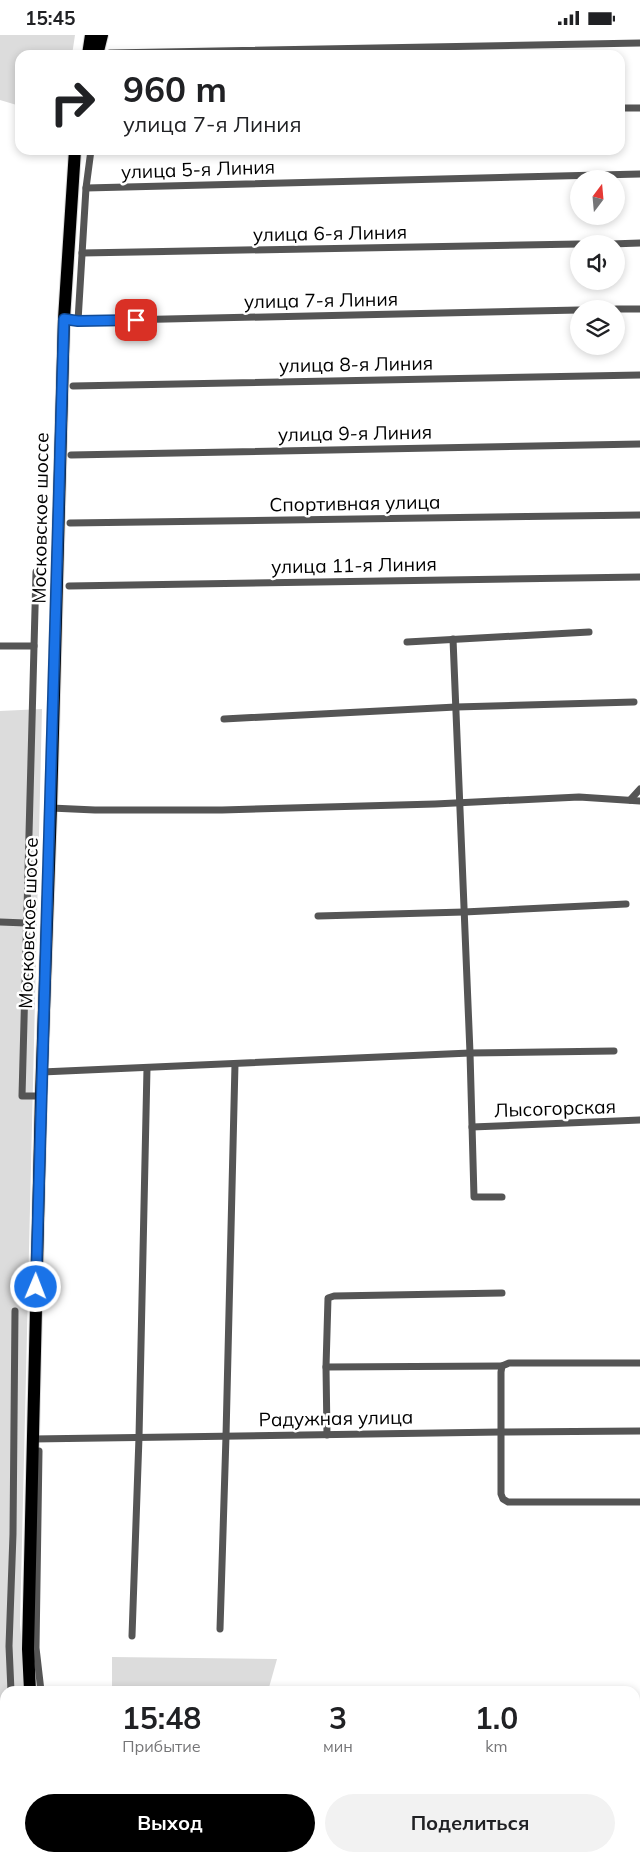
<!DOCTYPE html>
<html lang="ru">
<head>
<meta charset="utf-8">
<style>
	body { margin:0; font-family:Mulish,sans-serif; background:#f2f2f2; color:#202124; height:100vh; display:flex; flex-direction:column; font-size:19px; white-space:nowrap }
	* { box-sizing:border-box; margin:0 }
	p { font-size:16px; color:#757577 }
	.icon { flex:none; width:28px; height:28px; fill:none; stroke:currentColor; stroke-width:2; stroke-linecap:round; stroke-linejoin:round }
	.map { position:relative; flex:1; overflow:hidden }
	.details { position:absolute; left:0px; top:1651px; width:640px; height:176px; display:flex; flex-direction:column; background:#fff; border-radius:15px 15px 0 0; box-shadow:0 2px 8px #0003 }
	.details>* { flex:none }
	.guide { position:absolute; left:15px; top:15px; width:610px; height:105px; border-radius:15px; box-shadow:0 2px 8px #0003; background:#fff; color:#202124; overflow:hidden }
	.needle { width:32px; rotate:16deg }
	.fabs { position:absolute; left:570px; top:135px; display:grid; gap:10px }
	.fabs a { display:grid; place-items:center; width:55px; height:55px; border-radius:50%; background:#fff; box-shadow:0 2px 8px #0003; font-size:25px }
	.pin { position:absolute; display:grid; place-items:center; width:42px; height:42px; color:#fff; margin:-21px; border-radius:10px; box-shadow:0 2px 8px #0006 }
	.me { position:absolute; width:55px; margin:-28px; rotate:1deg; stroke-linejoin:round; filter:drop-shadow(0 0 4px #0008) }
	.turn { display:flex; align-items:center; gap:18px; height:105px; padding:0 25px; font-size:22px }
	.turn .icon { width:65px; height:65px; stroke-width:2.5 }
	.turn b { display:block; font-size:35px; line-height:42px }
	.eta { display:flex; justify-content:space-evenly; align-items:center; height:85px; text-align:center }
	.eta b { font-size:30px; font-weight:700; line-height:35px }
	.cta { display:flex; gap:10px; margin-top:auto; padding:10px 25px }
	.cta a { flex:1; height:58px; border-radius:30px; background:#000; color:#fff; font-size:20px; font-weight:700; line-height:58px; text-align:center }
	.cta a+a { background:#f2f2f2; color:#202124 }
	.status { display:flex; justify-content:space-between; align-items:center; height:35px; padding:0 25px; background:#fff; direction:ltr }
	.status svg { height:14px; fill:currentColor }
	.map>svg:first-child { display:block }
</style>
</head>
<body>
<div class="status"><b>15:45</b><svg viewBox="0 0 49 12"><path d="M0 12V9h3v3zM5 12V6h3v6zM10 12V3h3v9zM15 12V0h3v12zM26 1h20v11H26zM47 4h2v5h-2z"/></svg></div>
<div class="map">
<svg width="640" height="1827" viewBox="0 0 640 1827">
	<rect width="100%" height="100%" fill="#fff"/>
	<!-- green -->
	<g fill="#dcdcdc">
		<polygon points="0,0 75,0 72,20 20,20 20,71 0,65"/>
		<polygon points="42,674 20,1589 26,1656 5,1656 5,1822 41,1823 42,1827 0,1827 0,676"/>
		<polygon points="112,1622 277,1624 268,1656 112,1656"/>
	</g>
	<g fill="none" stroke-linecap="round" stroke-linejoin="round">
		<defs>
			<g id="highway">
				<polyline points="88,20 91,0"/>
				<polyline points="97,20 102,0"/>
				<polyline points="30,1656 28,1614 41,1061 51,773 64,284 75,115"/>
				<polyline points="48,1822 48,1827"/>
			</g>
		</defs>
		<!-- highway casing -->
		<use href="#highway" stroke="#dbdbdb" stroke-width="14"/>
		<!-- street -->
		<g stroke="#555" stroke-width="7">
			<polyline points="110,20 110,18 640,8"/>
			<polyline points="620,73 640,73"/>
			<polyline points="86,153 640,139"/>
			<polyline points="611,209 640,208"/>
			<polyline points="82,218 579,209"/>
			<polyline points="616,274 640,274"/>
			<polyline points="64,284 78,286 579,275"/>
			<polyline points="78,286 86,153 91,115"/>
			<polyline points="73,351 640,340"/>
			<polyline points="71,420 640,409"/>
			<polyline points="70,488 640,480"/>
			<polyline points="36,537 22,1061 41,1061"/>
			<polyline points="69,551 640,542"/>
			<polyline points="453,604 470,1018 474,1162 502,1162"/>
			<polyline points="407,607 589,597"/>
			<polyline points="0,611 34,611"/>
			<polyline points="224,684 456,672 634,667"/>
			<polyline points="630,765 640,754"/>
			<polyline points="51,773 95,775 222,775 435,769 579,762 640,766"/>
			<polyline points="318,881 464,877 626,869"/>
			<polyline points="0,887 26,888"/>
			<polyline points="42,1037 470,1018 614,1016"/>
			<polyline points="472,1092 640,1085"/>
			<polyline points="640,1328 509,1328 502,1331 501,1337 501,1459 503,1464 508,1467 640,1467"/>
			<polyline points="326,1332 502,1331"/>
			<polyline points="327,1400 326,1332 328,1263 334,1261 502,1258"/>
			<polyline points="33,1404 501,1397 640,1396"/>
			<polyline points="39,1416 36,1613 41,1656"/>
			<polyline points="220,1594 226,1401 235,1029"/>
			<polyline points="132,1601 139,1402 147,1033"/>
			<polyline points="11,1656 9,1611 13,1499 15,1276"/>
			<polyline points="635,1742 640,1742"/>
			<polyline points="34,1822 34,1827"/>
		</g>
		<!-- highway -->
		<use href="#highway" stroke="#000" stroke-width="12"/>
	</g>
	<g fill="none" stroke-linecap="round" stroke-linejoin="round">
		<defs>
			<polyline id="route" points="36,1252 64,284 78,286 136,285"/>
		</defs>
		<!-- route casing -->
		<use href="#route" stroke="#114b97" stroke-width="12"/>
		<!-- route -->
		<use href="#route" stroke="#1a73e8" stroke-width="9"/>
	</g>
	<g text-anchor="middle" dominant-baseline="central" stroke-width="5" stroke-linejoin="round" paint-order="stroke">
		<!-- street labels -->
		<g font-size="19" fill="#000" stroke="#fff">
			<text transform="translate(198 134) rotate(-2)">улица 5-я Линия</text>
			<text transform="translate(330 198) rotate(-1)">улица 6-я Линия</text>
			<text transform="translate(321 265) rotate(-1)">улица 7-я Линия</text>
			<text transform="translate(356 329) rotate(-1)">улица 8-я Линия</text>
			<text transform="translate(355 398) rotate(-1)">улица 9-я Линия</text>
			<text transform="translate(355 468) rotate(-1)">Спортивная улица</text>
			<text transform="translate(40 483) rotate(-89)">Московское шоссе</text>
			<text transform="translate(354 530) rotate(-1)">улица 11-я Линия</text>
			<text transform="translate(28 888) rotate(-88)">Московское шоссе</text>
			<text transform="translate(555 1073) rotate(-2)">Лысогорская</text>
			<text transform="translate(336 1383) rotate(-1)">Радужная улица</text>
		</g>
	</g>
</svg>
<div class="fabs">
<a><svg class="needle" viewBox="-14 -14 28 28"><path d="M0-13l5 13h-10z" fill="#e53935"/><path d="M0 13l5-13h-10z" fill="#757577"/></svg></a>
<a><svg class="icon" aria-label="sound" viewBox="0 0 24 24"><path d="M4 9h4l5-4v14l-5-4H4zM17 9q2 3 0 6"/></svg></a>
<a><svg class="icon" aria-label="layers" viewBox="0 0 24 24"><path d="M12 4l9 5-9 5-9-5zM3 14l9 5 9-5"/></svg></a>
</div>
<div class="pin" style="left:136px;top:285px;background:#d93025"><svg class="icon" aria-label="arrive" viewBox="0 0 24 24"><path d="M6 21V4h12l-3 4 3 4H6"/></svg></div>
<svg class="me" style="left:36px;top:1252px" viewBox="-20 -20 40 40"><circle r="17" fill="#1a73e8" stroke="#fff" stroke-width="3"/><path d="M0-11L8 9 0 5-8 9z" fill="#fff"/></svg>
<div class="guide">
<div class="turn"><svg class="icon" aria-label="right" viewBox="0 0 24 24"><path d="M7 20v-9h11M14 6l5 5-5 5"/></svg><div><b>960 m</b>улица 7-я Линия</div></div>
</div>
<section class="details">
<div class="eta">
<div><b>15:48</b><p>Прибытие</p></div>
<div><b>3</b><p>мин</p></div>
<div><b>1.0</b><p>km</p></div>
</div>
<div class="cta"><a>Выход</a><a>Поделиться</a></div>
</section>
</div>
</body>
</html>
